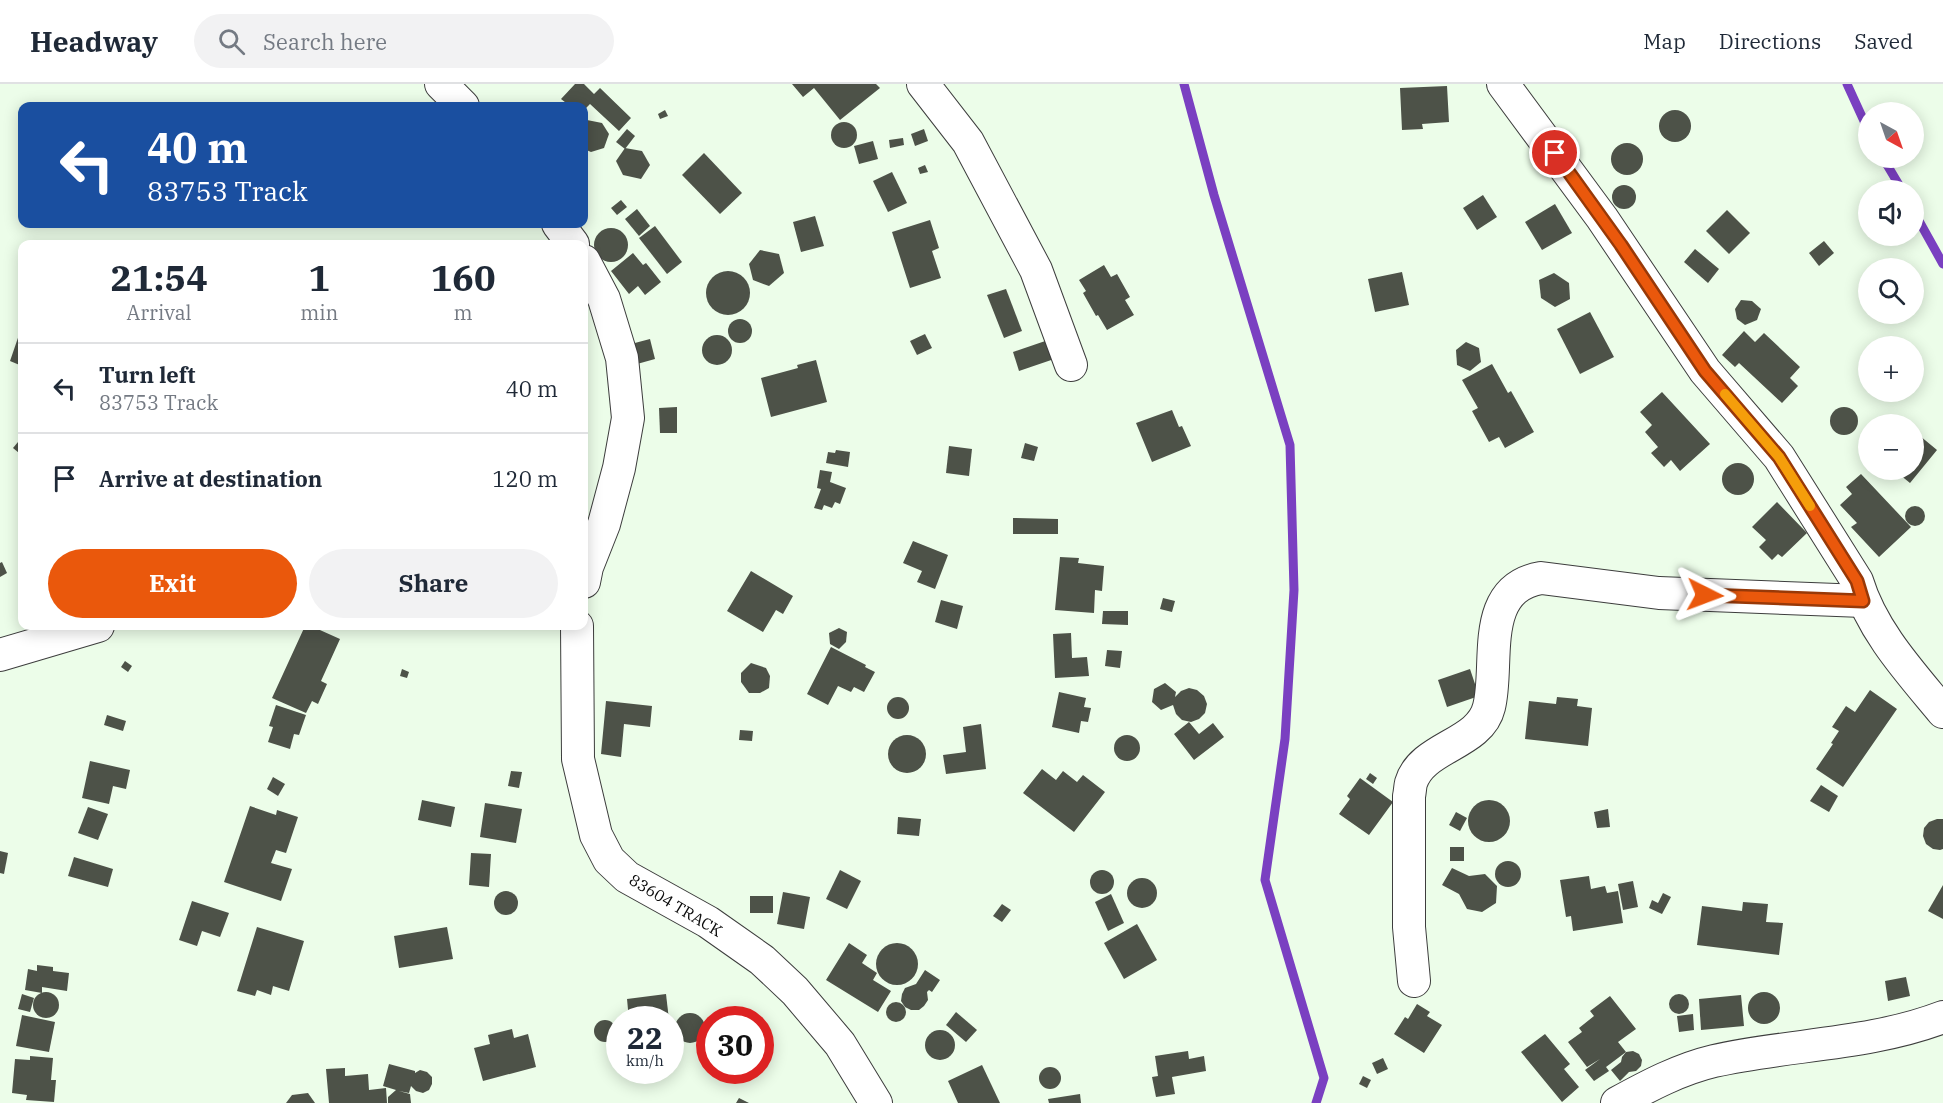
<!DOCTYPE html>
<html lang="en">
<head>
<meta charset="utf-8">
<style>
	body { margin:0; font-family:"IBM Plex Serif",serif; background:#f2f2f3; color:#1f2937; height:100vh; display:flex; flex-direction:column; font-size:22px; white-space:nowrap }
	* { box-sizing:border-box; margin:0 }
	p { font-size:20px; color:#747a83 }
	.icon { flex:none; width:33px; height:33px; fill:none; stroke:currentColor; stroke-width:2; stroke-linecap:round; stroke-linejoin:round }
	.map { position:relative; flex:1; overflow:hidden }
	.side { position:absolute; left:18px; top:156px; width:570px; height:390px; display:flex; flex-direction:column; background:#fff; border-radius:12px; box-shadow:0 3px 15px #0003 }
	.side>* { flex:none }
	.hud { position:absolute; left:18px; top:18px; width:570px; height:126px; border-radius:12px; box-shadow:0 3px 15px #0003; background:#1a4fa0; color:#fff; overflow:hidden }
	.needle { width:39px; rotate:140deg }
	.fabs { position:absolute; left:1858px; top:18px; display:grid; gap:12px }
	.fabs a { display:grid; place-items:center; width:66px; height:66px; border-radius:50%; background:#fff; box-shadow:0 3px 15px #0003; font-size:30px }
	.speed { position:absolute; left:606px; top:922px; display:flex; gap:12px; font-size:30px; font-weight:700; text-align:center }
	.speed>* { display:grid; place-content:center; width:78px; height:78px; border-radius:50%; background:#fff; box-shadow:0 3px 15px #0003; line-height:1 }
	.speed small { font-size:15px; font-weight:400 }
	.speed .limit { border:9px solid #d22; background:#fff; color:#111 }
	.pin { position:absolute; display:grid; place-items:center; width:51px; height:51px; color:#fff; margin:-26px; border:3px solid #fff; border-radius:50%; box-shadow:0 2px 6px #0007 }
	.me { position:absolute; width:66px; margin:-33px; rotate:93deg; stroke-linejoin:round; filter:drop-shadow(0 0 4px #0008) }
	.turn { display:flex; align-items:center; gap:21px; height:126px; padding:0 30px; font-size:27px }
	.turn .icon { width:78px; height:78px; stroke-width:2.5 }
	.turn b { display:block; font-size:42px; line-height:51px }
	.eta { display:flex; justify-content:space-evenly; align-items:center; height:102px; text-align:center }
	.eta b { font-size:36px; font-weight:800; line-height:42px }
	.cta { display:flex; gap:12px; margin-top:auto; padding:12px 30px }
	.cta a { flex:1; height:69px; border-radius:36px; background:#ea580c; color:#fff; font-size:24px; font-weight:800; line-height:69px; text-align:center }
	.cta a+a { background:#f2f2f3; color:#1f2937 }
	ul { padding:0; list-style:none }
	li { display:flex; align-items:center; gap:18px; height:90px; padding:0 30px; border-top:2px solid #e0e1e3 }
	li div { flex:1 }
	li b { display:block; font-size:22px }
	li em { font-style:normal }
	header { display:flex; align-items:center; gap:36px; box-sizing:border-box; height:84px; padding:0 30px; background:#fff; border-bottom:2px solid #e0e1e3 }
	header strong { font-size:28px }
	nav { display:flex; gap:33px; margin-inline-start:auto; font-size:21px }
	.search { width:420px; height:54px; background:#f2f2f3; display:flex; align-items:center; gap:15px; box-sizing:border-box; padding:0 21px; border-radius:33px; color:#747a83; font-size:22px }
	.map>svg:first-child { display:block }
</style>
</head>
<body>
<header>
<strong>Headway</strong>
<div class="search"><svg class="icon" aria-label="search" viewBox="0 0 24 24"><circle cx="10" cy="10" r="6"/><path d="M15 15l6 6"/></svg>Search here</div>
<nav><a>Map</a><a>Directions</a><a>Saved</a></nav>
</header>
<div class="map">
<svg width="1943" height="1019" viewBox="0 0 1943 1019">
	<rect width="100%" height="100%" fill="#ecfde9"/>
	<g fill="none" stroke-linecap="round" stroke-linejoin="round">
		<!-- stream -->
		<g stroke="#7a40c1" stroke-width="9">
			<polyline points="1184,0 1214,111 1290,361 1294,506 1285,655 1265,796 1324,994 1316,1019"/>
			<polyline points="1847,0 1869,48"/>
			<polyline points="1883,74 1902,106"/>
			<polyline points="1914,128 1943,180"/>
		</g>
	</g>
	<!-- building -->
	<g fill="#4d5248">
		<polygon points="575,0 584,0 594,10 600,4 631,34 619,47 590,20 584,26 584,22 570,22 561,15"/>
		<polygon points="792,0 876,0 880,4 840,36 814,4 803,13"/>
		<polygon points="1447,2 1449,38 1422,40 1423,45 1402,46 1400,4"/>
		<polygon points="665,26 668,32 660,35 658,30"/>
		<circle cx="1675" cy="42" r="16"/>
		<polygon points="587,36 602,39 609,50 604,64 591,68 584,65 584,39"/>
		<circle cx="844" cy="51" r="13"/>
		<polygon points="627,45 635,52 625,65 616,58"/>
		<polygon points="924,45 928,57 915,62 911,50"/>
		<polygon points="903,54 904,61 890,64 889,56"/>
		<polygon points="873,57 878,75 859,80 854,62"/>
		<circle cx="1627" cy="75" r="16"/>
		<polygon points="625,64 642,67 650,81 641,95 623,91 616,77"/>
		<polygon points="704,69 742,109 720,130 682,91"/>
		<polygon points="925,81 928,88 920,90 918,84"/>
		<polygon points="892,88 907,119 888,128 873,97"/>
		<circle cx="1624" cy="113" r="12"/>
		<polygon points="1483,111 1497,133 1477,146 1463,124"/>
		<polygon points="621,116 627,123 617,131 611,124"/>
		<polygon points="1555,120 1572,149 1542,166 1525,138"/>
		<polygon points="637,125 650,142 639,152 625,135"/>
		<polygon points="1727,126 1750,149 1729,170 1706,147"/>
		<polygon points="815,132 824,162 801,168 793,138"/>
		<polygon points="930,136 939,164 932,167 941,194 910,204 892,148"/>
		<polygon points="655,142 682,178 667,190 639,154"/>
		<circle cx="611" cy="161" r="17"/>
		<polygon points="1824,157 1834,169 1819,182 1809,169"/>
		<polygon points="1695,165 1719,185 1708,199 1684,178"/>
		<polygon points="760,166 779,170 784,189 769,202 753,196 749,180"/>
		<polygon points="633,169 643,181 646,179 661,198 645,211 638,202 629,210 611,187"/>
		<polygon points="1104,181 1111,193 1117,190 1130,213 1125,216 1134,231 1107,246 1098,231 1096,232 1083,209 1086,207 1079,196"/>
		<circle cx="728" cy="209" r="22"/>
		<polygon points="1402,188 1409,221 1375,228 1368,195"/>
		<polygon points="1554,189 1569,199 1570,215 1555,223 1541,214 1539,196"/>
		<polygon points="1006,205 1022,247 1004,254 987,211"/>
		<polygon points="1741,216 1752,217 1761,225 1757,236 1745,241 1737,235 1735,225"/>
		<polygon points="1590,228 1614,273 1580,290 1557,245"/>
		<circle cx="740" cy="247" r="12"/>
		<polygon points="21,245 22,246 22,282 10,277"/>
		<polygon points="1744,247 1755,258 1764,249 1800,283 1790,294 1798,302 1782,319 1739,279 1735,283 1722,271"/>
		<polygon points="925,250 932,264 917,271 910,257"/>
		<circle cx="717" cy="266" r="15"/>
		<polygon points="1054,254 1060,273 1019,287 1013,268"/>
		<polygon points="650,255 655,275 637,280 631,260"/>
		<polygon points="1466,258 1479,264 1481,278 1470,287 1457,281 1456,266"/>
		<polygon points="816,276 827,318 771,333 761,294 798,284 797,281"/>
		<polygon points="1492,280 1508,309 1511,307 1534,348 1505,364 1499,353 1489,358 1472,327 1478,324 1462,296"/>
		<polygon points="1662,308 1710,360 1680,387 1671,376 1664,383 1651,369 1658,363 1645,348 1652,341 1640,328"/>
		<polygon points="677,323 677,349 660,349 659,324"/>
		<circle cx="1844" cy="337" r="14"/>
		<polygon points="1172,326 1179,343 1182,342 1191,362 1152,378 1136,339"/>
		<polygon points="1914,347 1937,366 1910,399 1894,386 1914,386"/>
		<polygon points="18,358 22,363 19,369 13,364"/>
		<polygon points="1025,359 1038,363 1034,377 1021,374"/>
		<polygon points="949,362 972,365 969,392 946,389"/>
		<polygon points="836,366 850,368 848,383 826,379 828,368 835,369"/>
		<circle cx="1738" cy="395" r="16"/>
		<polygon points="820,386 832,388 830,398 846,404 840,420 835,418 832,424 824,421 822,426 814,424 821,405 817,404"/>
		<polygon points="1861,390 1911,443 1879,473 1851,443 1857,439 1840,421 1852,410 1846,403"/>
		<polygon points="1777,418 1807,449 1782,473 1778,470 1772,476 1759,463 1766,456 1752,443"/>
		<circle cx="1915" cy="432" r="10"/>
		<polygon points="1013,434 1058,435 1058,450 1013,450"/>
		<polygon points="913,457 948,471 935,505 917,498 922,487 903,479"/>
		<polygon points="1060,473 1079,474 1078,479 1104,482 1102,507 1095,506 1094,529 1055,526"/>
		<polygon points="2,478 7,489 0,493 0,479"/>
		<polygon points="751,487 793,512 783,530 776,526 763,548 727,527"/>
		<polygon points="1163,514 1175,517 1172,528 1160,525"/>
		<polygon points="941,516 963,522 957,545 935,538"/>
		<polygon points="1103,527 1128,527 1128,541 1102,540"/>
		<polygon points="305,542 311,542 340,555 321,597 327,600 318,620 312,617 306,629 272,614"/>
		<polygon points="839,544 847,548 846,558 839,565 830,560 829,549"/>
		<polygon points="1071,549 1072,574 1087,573 1089,592 1055,594 1053,550"/>
		<polygon points="831,563 866,581 865,583 875,588 864,608 854,603 851,608 838,602 828,621 807,610"/>
		<polygon points="1107,566 1122,567 1120,584 1105,582"/>
		<polygon points="125,577 132,582 128,588 121,583"/>
		<polygon points="751,579 766,584 770,592 769,604 760,609 749,609 741,598 741,589"/>
		<polygon points="402,585 409,588 407,594 400,592"/>
		<polygon points="1470,585 1479,612 1447,623 1438,596"/>
		<polygon points="1165,599 1176,608 1175,613 1181,607 1189,604 1197,606 1204,612 1207,620 1205,629 1199,635 1191,638 1182,636 1176,630 1173,621 1161,626 1152,618 1154,605"/>
		<polygon points="1870,606 1897,625 1843,703 1816,685 1833,660 1831,659 1839,647 1832,643 1846,622 1855,628"/>
		<polygon points="1059,608 1086,614 1084,623 1091,624 1088,638 1081,637 1079,649 1052,643"/>
		<polygon points="1557,613 1578,615 1577,622 1592,624 1588,662 1525,655 1529,617 1556,620"/>
		<circle cx="898" cy="624" r="11"/>
		<polygon points="606,617 652,622 650,643 624,640 621,673 601,670"/>
		<polygon points="276,621 306,631 299,651 294,650 290,665 268,658 273,643 269,642"/>
		<polygon points="107,631 126,637 123,647 104,641"/>
		<polygon points="1189,638 1199,650 1213,639 1224,653 1194,676 1174,650"/>
		<polygon points="981,640 986,685 946,690 943,671 966,668 963,643"/>
		<polygon points="740,646 753,647 752,657 739,656"/>
		<circle cx="907" cy="670" r="19"/>
		<circle cx="1127" cy="664" r="13"/>
		<polygon points="90,677 130,686 126,705 113,702 109,720 82,714"/>
		<polygon points="1042,685 1056,696 1063,687 1077,698 1083,691 1105,708 1074,748 1023,709"/>
		<polygon points="511,687 522,688 519,704 508,702"/>
		<polygon points="1370,689 1377,694 1373,700 1366,695"/>
		<polygon points="273,693 285,700 278,712 267,705"/>
		<polygon points="1360,694 1393,718 1369,751 1339,730 1350,715 1347,712"/>
		<polygon points="1821,701 1838,712 1829,728 1810,717"/>
		<polygon points="422,716 455,723 451,743 418,736"/>
		<circle cx="1489" cy="737" r="21"/>
		<polygon points="485,719 522,725 516,759 480,753"/>
		<polygon points="250,722 276,731 277,726 298,733 286,769 276,766 271,779 292,785 281,817 224,798"/>
		<polygon points="88,723 108,730 98,756 78,749"/>
		<polygon points="1608,725 1610,743 1597,744 1594,728"/>
		<polygon points="1456,728 1467,734 1460,747 1449,741"/>
		<polygon points="898,733 921,735 919,752 897,750"/>
		<polygon points="1937,735 1943,735 1943,765 1940,766 1933,765 1926,760 1923,752 1924,744 1929,738"/>
		<rect x="1450" y="763" width="14" height="14"/>
		<polygon points="0,767 8,769 4,790 0,789"/>
		<polygon points="471,769 491,770 489,803 469,801"/>
		<polygon points="74,773 113,785 108,803 68,792"/>
		<circle cx="1508" cy="790" r="13"/>
		<polygon points="1452,784 1469,792 1485,790 1497,802 1496,819 1482,828 1467,825 1459,810 1442,801"/>
		<polygon points="840,786 861,797 847,825 826,815"/>
		<circle cx="1102" cy="798" r="12"/>
		<polygon points="1589,792 1591,805 1605,802 1607,809 1618,807 1623,839 1573,847 1571,832 1566,833 1560,796"/>
		<circle cx="1142" cy="809" r="15"/>
		<polygon points="1633,797 1638,823 1623,826 1618,800"/>
		<polygon points="1943,801 1943,835 1928,827"/>
		<circle cx="506" cy="819" r="12"/>
		<polygon points="783,808 810,813 804,845 777,840"/>
		<polygon points="1663,809 1671,813 1662,830 1649,824 1652,816 1658,819"/>
		<polygon points="1111,810 1124,839 1108,847 1095,818"/>
		<rect x="750" y="812" width="23" height="17"/>
		<polygon points="192,817 229,829 220,853 202,847 197,862 179,856"/>
		<polygon points="1743,818 1768,820 1766,838 1783,839 1779,871 1697,861 1702,822 1742,827"/>
		<polygon points="1002,820 1011,826 1002,838 993,832"/>
		<polygon points="1137,840 1157,876 1124,895 1104,859"/>
		<polygon points="257,843 304,857 289,907 273,902 271,911 257,906 255,912 237,907"/>
		<polygon points="447,843 453,875 399,884 394,852"/>
		<polygon points="849,859 867,871 862,879 877,889 873,896 891,907 878,928 826,896"/>
		<circle cx="897" cy="880" r="21"/>
		<polygon points="37,881 53,883 53,887 69,889 67,907 42,903 42,909 25,906 28,885 37,887"/>
		<polygon points="925,886 940,896 932,908 929,906 927,908 928,916 924,922 919,926 911,926 905,923 901,917 902,910 905,904 916,900"/>
		<polygon points="1906,893 1910,912 1888,917 1885,897"/>
		<circle cx="46" cy="921" r="13"/>
		<circle cx="1764" cy="924" r="16"/>
		<polygon points="22,910 34,914 30,928 18,925"/>
		<polygon points="666,910 669,936 629,936 627,915"/>
		<circle cx="1679" cy="920" r="10"/>
		<polygon points="1741,911 1744,942 1701,946 1699,915"/>
		<polygon points="1610,912 1636,945 1618,958 1626,968 1606,983 1609,987 1594,997 1585,986 1600,975 1587,983 1568,958 1582,948 1579,944 1594,932 1590,927"/>
		<circle cx="896" cy="928" r="10"/>
		<polygon points="1417,920 1430,928 1427,932 1442,941 1424,969 1394,950 1405,933 1408,935"/>
		<polygon points="956,928 977,946 966,958 946,941"/>
		<circle cx="690" cy="944" r="15"/>
		<polygon points="1693,930 1694,946 1679,948 1677,932"/>
		<polygon points="22,931 55,938 49,968 16,962"/>
		<circle cx="605" cy="947" r="11"/>
		<polygon points="512,945 514,954 528,950 536,983 483,997 474,964 490,960 488,951"/>
		<circle cx="940" cy="961" r="15"/>
		<polygon points="1545,950 1570,980 1564,985 1579,1003 1562,1018 1521,968"/>
		<polygon points="1188,967 1189,975 1204,972 1206,987 1172,993 1175,1010 1156,1013 1152,993 1158,992 1155,972"/>
		<polygon points="1633,967 1639,970 1642,976 1641,982 1636,987 1629,988 1620,997 1611,986 1621,978 1622,973 1626,968"/>
		<polygon points="30,972 53,974 51,996 56,996 54,1018 26,1016 27,1011 12,1009 15,975 30,976"/>
		<polygon points="1383,974 1388,985 1377,990 1372,979"/>
		<polygon points="389,980 415,987 415,989 420,986 427,988 432,993 432,1000 429,1006 423,1009 416,1007 411,1002 409,1009 399,1007 410,1010 411,1019 388,1019 388,1013 396,1006 383,1002"/>
		<polygon points="982,981 1000,1019 958,1019 948,997"/>
		<circle cx="1050" cy="994" r="11"/>
		<polygon points="345,984 345,992 368,990 369,1006 386,1004 387,1019 329,1019 326,985"/>
		<polygon points="1363,992 1371,996 1367,1004 1359,1000"/>
		<polygon points="308,1009 315,1019 286,1019 292,1011"/>
		<polygon points="1080,1010 1081,1019 1049,1019 1048,1015"/>
		<polygon points="739,1014 749,1019 736,1019"/>
	</g>
	<g fill="none" stroke-linecap="round" stroke-linejoin="round">
		<defs>
			<g id="street">
				<polyline points="441,0 463,22"/>
				<polyline points="923,0 968,58 1036,186 1071,281"/>
				<path d="M1503 0 1602 134 1705 287 1779 373 1857 497C1872 547 1910 588 1943 628"/>
				<polyline points="558,140 573,160"/>
				<polyline points="584,177 604,215 622,274 628,334 619,384 604,440 587,483 584,498"/>
				<polyline points="577,542 578,675 596,751 609,776 627,793 708,838 762,876 795,907 840,960 876,1019"/>
				<polyline points="0,571 98,542"/>
				<path d="M1414 897 1409 843V712C1410 708 1410 703 1411 699 1422 662 1480 661 1489 623 1500 580 1478 505 1541 494L1659 509 1863 517"/>
				<path d="M1617 1019C1648 1002 1680 985 1714 977 1790 960 1870 961 1943 933"/>
			</g>
		</defs>
		<!-- street casing -->
		<use href="#street" stroke="#3d3d3d" stroke-width="34"/>
		<!-- street -->
		<use href="#street" stroke="#fff" stroke-width="32"/>
	</g>
	<g fill="none" stroke-linecap="round" stroke-linejoin="round">
		<defs>
			<polyline id="route" points="1555,69 1621,161 1705,287 1779,373 1857,497 1863,517 1705,511"/>
		</defs>
		<!-- route casing -->
		<use href="#route" stroke="#983908" stroke-width="15"/>
		<!-- route -->
		<use href="#route" stroke="#ea580c" stroke-width="10"/>
		<!-- slow -->
		<polyline stroke="#f59e0b" stroke-width="10" points="1725,310 1779,373 1810,422"/>
	</g>
	<g text-anchor="middle" dominant-baseline="central" stroke-width="6" stroke-linejoin="round" paint-order="stroke">
		<!-- street labels -->
		<g font-size="16" fill="#0a0a0a" stroke="#fff">
			<text transform="translate(676 821) rotate(31)">83604 TRACK</text>
		</g>
	</g>
</svg>
<div class="fabs">
<a><svg class="needle" viewBox="-14 -14 28 28"><path d="M0-13l5 13h-10z" fill="#e53935"/><path d="M0 13l5-13h-10z" fill="#747a83"/></svg></a>
<a><svg class="icon" aria-label="sound" viewBox="0 0 24 24"><path d="M4 9h4l5-4v14l-5-4H4zM17 9q2 3 0 6"/></svg></a>
<a><svg class="icon" aria-label="search" viewBox="0 0 24 24"><circle cx="10" cy="10" r="6"/><path d="M15 15l6 6"/></svg></a>
<a>+</a>
<a>−</a>
</div>
<div class="speed"><div>22<small>km/h</small></div><div class="limit">30</div></div>
<div class="pin" style="left:1555px;top:69px;background:#d93025"><svg class="icon" aria-label="arrive" viewBox="0 0 24 24"><path d="M6 21V4h12l-3 4 3 4H6"/></svg></div>
<svg class="me" style="left:1705px;top:511px" viewBox="-20 -20 40 40"><path d="M0-17L14 15 0 8-14 15z" fill="#ea580c" stroke="#fff" stroke-width="4"/></svg>
<div class="hud">
<div class="turn"><svg class="icon" aria-label="left" viewBox="0 0 24 24"><path d="M17 20v-9H6M10 6l-5 5 5 5"/></svg><div><b>40 m</b>83753 Track</div></div>
</div>
<section class="side">
<div class="eta">
<div><b>21:54</b><p>Arrival</p></div>
<div><b>1</b><p>min</p></div>
<div><b>160</b><p>m</p></div>
</div>
<ul>
<li><svg class="icon" aria-label="left" viewBox="0 0 24 24"><path d="M17 20v-9H6M10 6l-5 5 5 5"/></svg><div><b>Turn left</b><p>83753 Track</p></div><em>40 m</em></li>
<li><svg class="icon" aria-label="arrive" viewBox="0 0 24 24"><path d="M6 21V4h12l-3 4 3 4H6"/></svg><div><b>Arrive at destination</b></div><em>120 m</em></li>
</ul>
<div class="cta"><a>Exit</a><a>Share</a></div>
</section>
</div>
</body>
</html>
